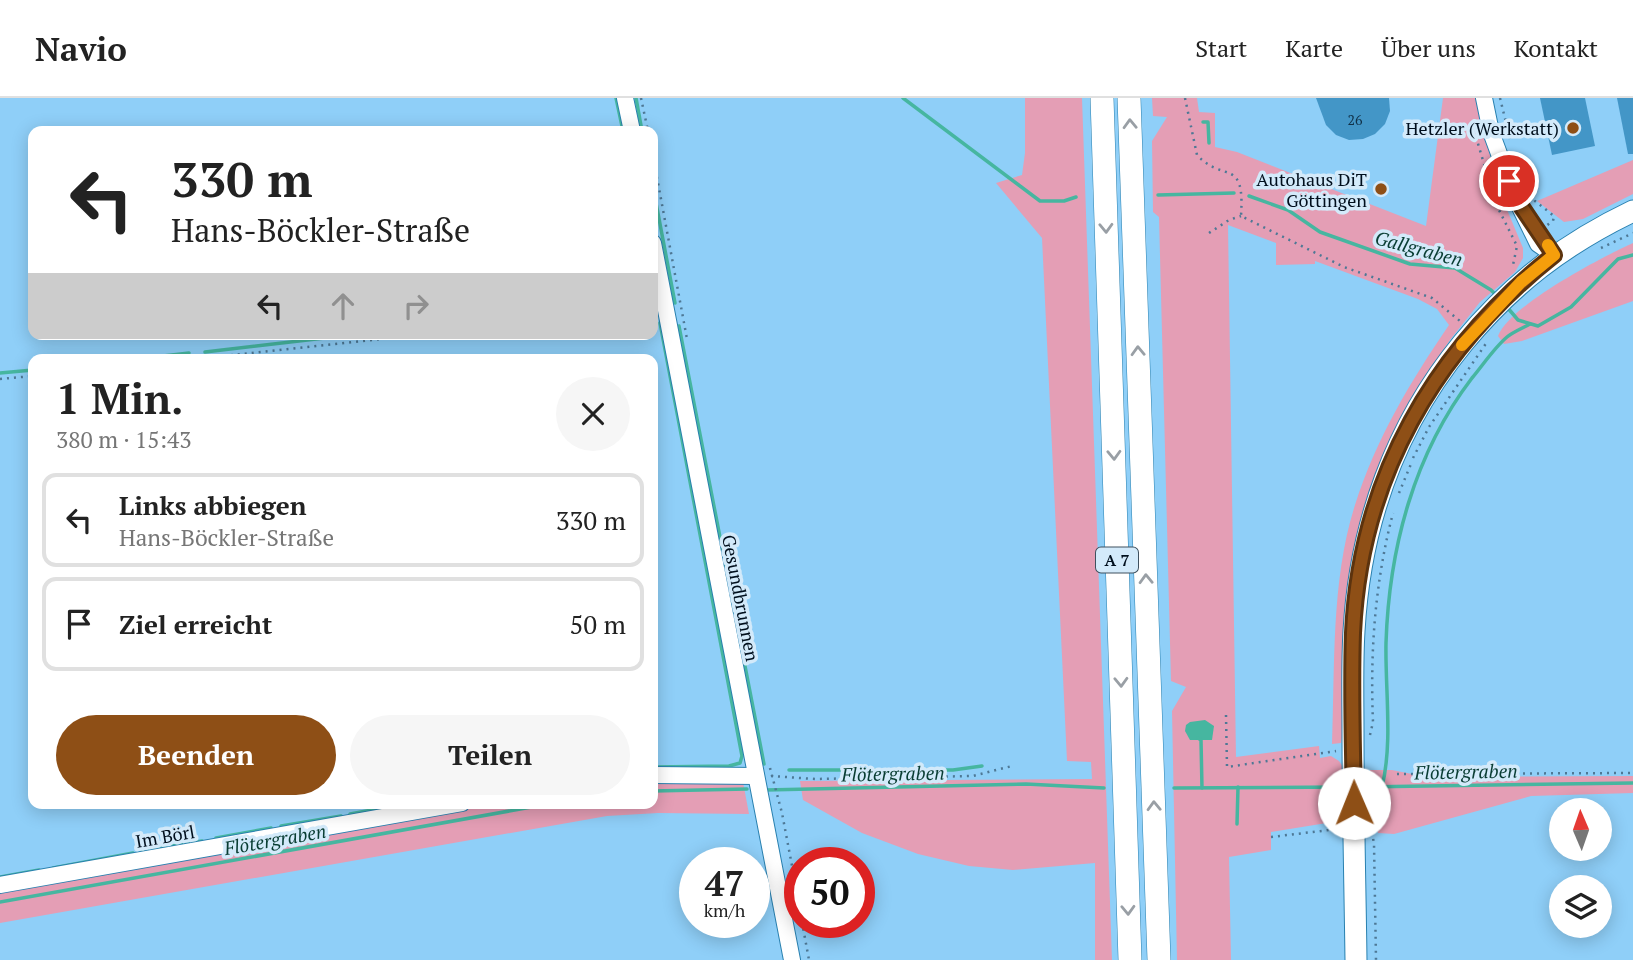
<!DOCTYPE html>
<html lang="de">
<head>
<meta charset="utf-8">
<style>
	body { margin:0; font-family:"PT Serif",serif; background:#f6f6f6; color:#222; height:100vh; display:flex; flex-direction:column; font-size:26px; white-space:nowrap }
	* { box-sizing:border-box; margin:0 }
	p { font-size:23px; color:#767676 }
	.icon { flex:none; width:38px; height:38px; fill:none; stroke:currentColor; stroke-width:2; stroke-linecap:round; stroke-linejoin:round }
	.map { position:relative; flex:1; overflow:hidden }
	.sheet { position:absolute; left:28px; top:256px; width:630px; height:455px; display:flex; flex-direction:column; background:#fff; border-radius:14px; box-shadow:0 4px 18px #0003 }
	.sheet>* { flex:none }
	.hud { position:absolute; left:28px; top:28px; width:630px; height:214px; border-radius:14px; box-shadow:0 4px 18px #0003; background:#fff; color:#222; overflow:hidden }
	.needle { width:46px; rotate:358deg }
	.fabs { position:absolute; left:1549px; top:700px; display:grid; gap:14px }
	.fabs a { display:grid; place-items:center; width:63px; height:63px; border-radius:50%; background:#fff; box-shadow:0 4px 18px #0003; font-size:35px }
	.speed { position:absolute; left:679px; top:749px; display:flex; gap:14px; font-size:35px; font-weight:700; text-align:center }
	.speed>* { display:grid; place-content:center; width:91px; height:91px; border-radius:50%; background:#fff; box-shadow:0 4px 18px #0003; line-height:1 }
	.speed small { font-size:18px; font-weight:400 }
	.speed .limit { border:10px solid #d22; background:#fff; color:#111 }
	.pin { position:absolute; display:grid; place-items:center; width:60px; height:60px; color:#fff; margin:-30px; border:4px solid #fff; border-radius:50%; box-shadow:0 2px 7px #0007 }
	.me { position:absolute; width:77px; margin:-38px; rotate:359deg; stroke-linejoin:round; filter:drop-shadow(0 0 5px #0008) }
	.turn { display:flex; align-items:center; gap:24px; height:147px; padding:0 28px; font-size:32px }
	.turn .icon { width:91px; height:91px; stroke-width:2.5 }
	.turn b { display:block; font-size:49px; line-height:60px }
	.lanes { display:flex; align-items:center; height:66px; padding:0 28px; background:#0003; justify-content:center; gap:35px; direction:ltr }
	.lanes .off { opacity:.35 }
	.round { display:grid; place-items:center; flex:none; width:74px; height:74px; border-radius:37px; background:#f6f6f6 }
	.head { display:flex; align-items:center; justify-content:space-between; height:119px; padding:0 28px }
	h1 { font-size:42px; font-weight:700; line-height:52px }
	.action { display:flex; gap:14px; margin-top:auto; padding:14px 28px }
	.action a { flex:1; height:80px; border-radius:42px; background:#8e4f16; color:#fff; font-size:28px; font-weight:700; line-height:80px; text-align:center }
	.action a+a { background:#f6f6f6; color:#222 }
	ul { padding:0; list-style:none }
	li { display:flex; align-items:center; gap:21px; height:94px; margin:0 14px 10px; padding:0 14px; border:4px solid #e0e0e0; border-radius:14px }
	li div { flex:1 }
	li b { display:block; font-size:26px }
	li em { font-style:normal }
	header { display:flex; align-items:center; gap:42px; box-sizing:border-box; height:98px; padding:0 35px; background:#fff; border-bottom:2px solid #e0e0e0 }
	header strong { font-size:33px }
	nav { display:flex; gap:38px; margin-inline-start:auto; font-size:24px }
	.map>svg:first-child { display:block }
</style>
</head>
<body>
<header>
<strong>Navio</strong>
<nav><a>Start</a><a>Karte</a><a>Über uns</a><a>Kontakt</a></nav>
</header>
<div class="map">
<svg width="1633" height="862" viewBox="0 0 1633 862">
	<rect width="100%" height="100%" fill="#8fcff8"/>
	<!-- green -->
	<g fill="#e49eb5">
		<polygon points="1025,0 1082,0 1112,862 1095,862 1095,765 1013,772 969,768 918,756 862,735 803,702 800,683 1092,681 1091,664 1067,663 1042,140 996,85 1022,77 1025,55"/>
		<path d="M1152 0H1197L1199 14 1215 15V49L1237 54 1426 128 1443 0H1476L1498 90 1523 150V160L1515 174 1480 204 1450 242 1421 286 1393 337 1344 629 1341 645 1332 646C1335 567 1331 482 1355 407 1376 341 1410 284 1449 227L1437 211 1418 201 1315 163V166L1276 167V145L1228 127 1236 659 1319 648 1320 660 1331 658 1339 663 1343 669 1344 716 1333 724 1271 734V752L1229 759 1231 862H1177L1172 613 1186 589 1171 583 1159 119 1153 114 1152 43 1167 19 1153 18Z"/>
		<polygon points="1633,62 1633,96 1583,121 1564,124 1537,103"/>
		<path d="M1633 145V203L1522 243 1504 246 1498 238C1510 207 1602 159 1633 145Z"/>
		<polygon points="1370,672 1392,672 1427,679 1633,678 1633,695 1531,698 1394,736 1378,735 1370,705"/>
		<polygon points="653,683 743,684 749,716 658,715 607,718 0,825 0,791 491,705 653,705"/>
	</g>
	<!-- water -->
	<polygon fill="#46b6a0" points="1205,622 1214,628 1212,642 1190,642 1185,633 1186,627 1190,624"/>
	<g fill="none" stroke-linecap="round" stroke-linejoin="round">
		<!-- stream -->
		<g stroke="#46b6a0" stroke-width="3.5">
			<polyline points="616,0 623,33"/>
			<polyline points="636,0 642,33"/>
			<polyline points="903,0 1040,103 1064,103 1076,99"/>
			<polyline points="1203,24 1208,24 1209,45"/>
			<polyline points="653,89 675,205"/>
			<polyline points="1158,97 1234,95"/>
			<polyline points="1249,98 1288,112 1320,134 1410,166 1455,170 1491,192 1497,198"/>
			<polyline points="653,187 655,202 653,204"/>
			<polyline points="1507,209 1518,222 1538,228 1571,209 1618,161 1633,157"/>
			<polyline points="679,228 764,666"/>
			<polyline points="355,237 363,236"/>
			<polyline points="205,254 342,238"/>
			<polyline points="137,261 189,255"/>
			<polyline points="0,275 33,272"/>
			<polyline points="1198,640 1201,642 1202,690"/>
			<polyline points="653,669 729,668 740,665 742,658 660,225"/>
			<polyline points="789,672 953,672 982,668"/>
			<polyline points="1361,689 1633,685"/>
			<path d="M1382 689C1393 644 1385 591 1386 545 1389 450 1414 356 1472 280 1483 267 1494 250 1507 239 1513 234 1523 230 1530 226"/>
			<polyline points="1174,690 1347,689"/>
			<polyline points="766,692 1026,686 1104,690"/>
			<polyline points="653,693 747,691"/>
			<polyline points="350,716 410,705"/>
			<polyline points="1237,726 1238,689"/>
			<polyline points="281,728 341,718"/>
			<polyline points="216,740 271,730"/>
			<polyline points="142,753 202,743"/>
			<polyline points="53,770 133,755"/>
			<polyline points="0,779 39,772"/>
			<polyline points="0,804 554,705"/>
		</g>
	</g>
	<!-- building -->
	<g fill="#4396c7">
		<polygon points="1316,0 1389,0 1390,13 1385,26 1375,36 1363,41 1349,42 1336,37 1326,27"/>
		<polygon points="1540,0 1585,0 1595,48 1552,57"/>
		<polygon points="1617,0 1633,0 1633,56 1628,56"/>
	</g>
	<g fill="none" stroke-linecap="round" stroke-linejoin="round">
		<defs>
			<g id="minor">
				<polyline points="625,0 632,33"/>
				<polyline points="1484,0 1491,34 1515,99 1538,146 1554,157"/>
				<polyline points="653,145 792,862"/>
				<polyline points="653,677 756,678"/>
				<polyline points="0,787 462,705"/>
			</g>
			<path id="major" d="M1356 862C1355 786 1353 710 1353 634 1353 600 1352 566 1354 533 1360 427 1395 328 1463 245 1512 186 1564 146 1633 113"/>
			<g id="highway">
				<polyline points="1102,0 1130,862"/>
				<polyline points="1129,0 1159,862"/>
			</g>
		</defs>
		<!-- minor casing -->
		<use href="#minor" stroke="#2980af" stroke-width="18"/>
		<!-- major casing -->
		<use href="#major" stroke="#2980af" stroke-width="23"/>
		<!-- highway casing -->
		<use href="#highway" stroke="#2980af" stroke-width="24"/>
		<!-- path -->
		<g stroke="#4e7895" stroke-width="2.5" stroke-dasharray="2 5" stroke-linecap="butt">
			<polyline points="641,0 648,33"/>
			<path d="M1185 0 1197 57C1224 86 1245 58 1241 118L1344 169 1432 200 1460 223"/>
			<polyline points="1500,0 1510,41"/>
			<polyline points="1476,39 1496,106 1517,148 1513,167 1516,169"/>
			<polyline points="653,58 687,241"/>
			<polyline points="1526,83 1535,103 1554,118 1553,123 1543,130"/>
			<polyline points="1209,135 1229,122 1241,118"/>
			<polyline points="1601,150 1633,135"/>
			<polyline points="196,261 429,236"/>
			<polyline points="0,281 33,278"/>
			<polyline points="1413,360 1429,329 1487,244"/>
			<polyline points="1399,395 1411,366"/>
			<polyline points="1226,617 1227,669 1336,653"/>
			<path d="M1370 637 1373 624C1370 553 1375 484 1393 415"/>
			<polyline points="770,670 782,715 800,810"/>
			<polyline points="1397,676 1633,675"/>
			<polyline points="771,678 815,681 973,678 1012,668"/>
			<polyline points="1372,734 1374,746 1376,862"/>
			<polyline points="1271,739 1338,731"/>
			<polyline points="802,824 809,862"/>
		</g>
		<!-- minor -->
		<use href="#minor" stroke="#fff" stroke-width="16"/>
		<!-- major -->
		<use href="#major" stroke="#fff" stroke-width="21"/>
		<!-- highway -->
		<use href="#highway" stroke="#fff" stroke-width="23"/>
	</g>
	<!-- one-way arrows -->
	<defs><path id="oneway-chevron" d="M-2-3.5L2.5 0L-2 3.5" fill="none" stroke-width="1.6" stroke-linecap="round" stroke-linejoin="round" transform="scale(1.75)"/></defs>
	<g stroke="#999fa5">
		<use href="#oneway-chevron" transform="translate(1130 26) rotate(-92)"/>
		<use href="#oneway-chevron" transform="translate(1106 130) rotate(88)"/>
		<use href="#oneway-chevron" transform="translate(1138 253) rotate(-92)"/>
		<use href="#oneway-chevron" transform="translate(1114 357) rotate(88)"/>
		<use href="#oneway-chevron" transform="translate(1146 481) rotate(-92)"/>
		<use href="#oneway-chevron" transform="translate(1121 584) rotate(88)"/>
		<use href="#oneway-chevron" transform="translate(1154 708) rotate(-92)"/>
		<use href="#oneway-chevron" transform="translate(1128 812) rotate(88)"/>
	</g>
	<g fill="none" stroke-linecap="round" stroke-linejoin="round">
		<defs>
			<path id="route" d="M1354 705C1353 648 1351 591 1353 535 1360 380 1434 252 1554 157L1515 99 1509 83"/>
		</defs>
		<!-- route casing -->
		<use href="#route" stroke="#5c330e" stroke-width="18"/>
		<!-- route -->
		<use href="#route" stroke="#8e4f16" stroke-width="12"/>
		<!-- slow -->
		<polyline stroke="#f59e0b" stroke-width="12" points="1462,247 1521,184 1554,157 1548,147"/>
	</g>
	<!-- markers -->
	<g fill="#8e4f16" stroke="#d3eafa" stroke-width="2.5">
		<circle cx="1573" cy="30" r="7"/>
		<circle cx="1381" cy="91" r="7"/>
	</g>
	<g text-anchor="middle" dominant-baseline="central" stroke-width="7" stroke-linejoin="round" paint-order="stroke">
		<!-- number labels -->
		<g font-size="14" fill="#113148">
			<text x="1355" y="21">26</text>
		</g>
		<!-- shield labels -->
		<rect fill="#d3eafa" stroke="#3f515f" stroke-width="2" x="1096" y="449.5" width="42" height="25" rx="5"/>
		<g font-size="16" font-weight="bold" fill="#000f1d">
			<text x="1117" y="462">A 7</text>
		</g>
		<!-- poi labels -->
		<g font-size="18" fill="#000f1d" stroke="#d3eafa" text-anchor="end">
			<text x="1559" y="30">Hetzler (Werkstatt)</text>
			<text x="1367" y="81">Autohaus DiT<tspan x="1367" dy="21">Göttingen</tspan></text>
		</g>
		<!-- street labels -->
		<g font-size="18" fill="#000f1d" stroke="#d3eafa">
			<text transform="translate(741 500) rotate(79)">Gesundbrunnen</text>
			<text transform="translate(165 738) rotate(-10)">Im Börl</text>
		</g>
		<!-- water labels -->
		<g font-size="19" font-style="italic" fill="#093d33" stroke="#d3eafa">
			<text transform="translate(1419 150) rotate(15)">Gallgraben</text>
			<text transform="translate(1466 673) rotate(-1)">Flötergraben</text>
			<text transform="translate(893 675) rotate(-1)">Flötergraben</text>
			<text transform="translate(275 741) rotate(-10)">Flötergraben</text>
		</g>
	</g>
</svg>
<div class="fabs">
<a><svg class="needle" viewBox="-14 -14 28 28"><path d="M0-13l5 13h-10z" fill="#e53935"/><path d="M0 13l5-13h-10z" fill="#767676"/></svg></a>
<a><svg class="icon" aria-label="layers" viewBox="0 0 24 24"><path d="M12 4l9 5-9 5-9-5zM3 14l9 5 9-5"/></svg></a>
</div>
<div class="speed"><div>47<small>km/h</small></div><div class="limit">50</div></div>
<div class="pin" style="left:1509px;top:83px;background:#d93025"><svg class="icon" aria-label="arrive" viewBox="0 0 24 24"><path d="M6 21V4h12l-3 4 3 4H6"/></svg></div>
<svg class="me" style="left:1354px;top:705px" viewBox="-20 -20 40 40"><circle r="19" fill="#fff"/><path d="M0-13L10 11 0 6-10 11z" fill="#8e4f16"/></svg>
<div class="hud">
<div class="turn"><svg class="icon" aria-label="left" viewBox="0 0 24 24"><path d="M17 20v-9H6M10 6l-5 5 5 5"/></svg><div><b>330 m</b>Hans-Böckler-Straße</div></div>
<div class="lanes"><svg class="icon" aria-label="left" viewBox="0 0 24 24"><path d="M17 20v-9H6M10 6l-5 5 5 5"/></svg><svg class="icon off" aria-label="ahead" viewBox="0 0 24 24"><path d="M12 20V5M6 11l6-6 6 6"/></svg><svg class="icon off" aria-label="right" viewBox="0 0 24 24"><path d="M7 20v-9h11M14 6l5 5-5 5"/></svg></div>
</div>
<section class="sheet">
<div class="head"><div><h1>1 Min.</h1><p>380 m · 15:43</p></div><a class="round"><svg class="icon" aria-label="close" viewBox="0 0 24 24"><path d="M6 6l12 12M18 6L6 18"/></svg></a></div>
<ul>
<li><svg class="icon" aria-label="left" viewBox="0 0 24 24"><path d="M17 20v-9H6M10 6l-5 5 5 5"/></svg><div><b>Links abbiegen</b><p>Hans-Böckler-Straße</p></div><em>330 m</em></li>
<li><svg class="icon" aria-label="arrive" viewBox="0 0 24 24"><path d="M6 21V4h12l-3 4 3 4H6"/></svg><div><b>Ziel erreicht</b></div><em>50 m</em></li>
</ul>
<div class="action"><a>Beenden</a><a>Teilen</a></div>
</section>
</div>
</body>
</html>
